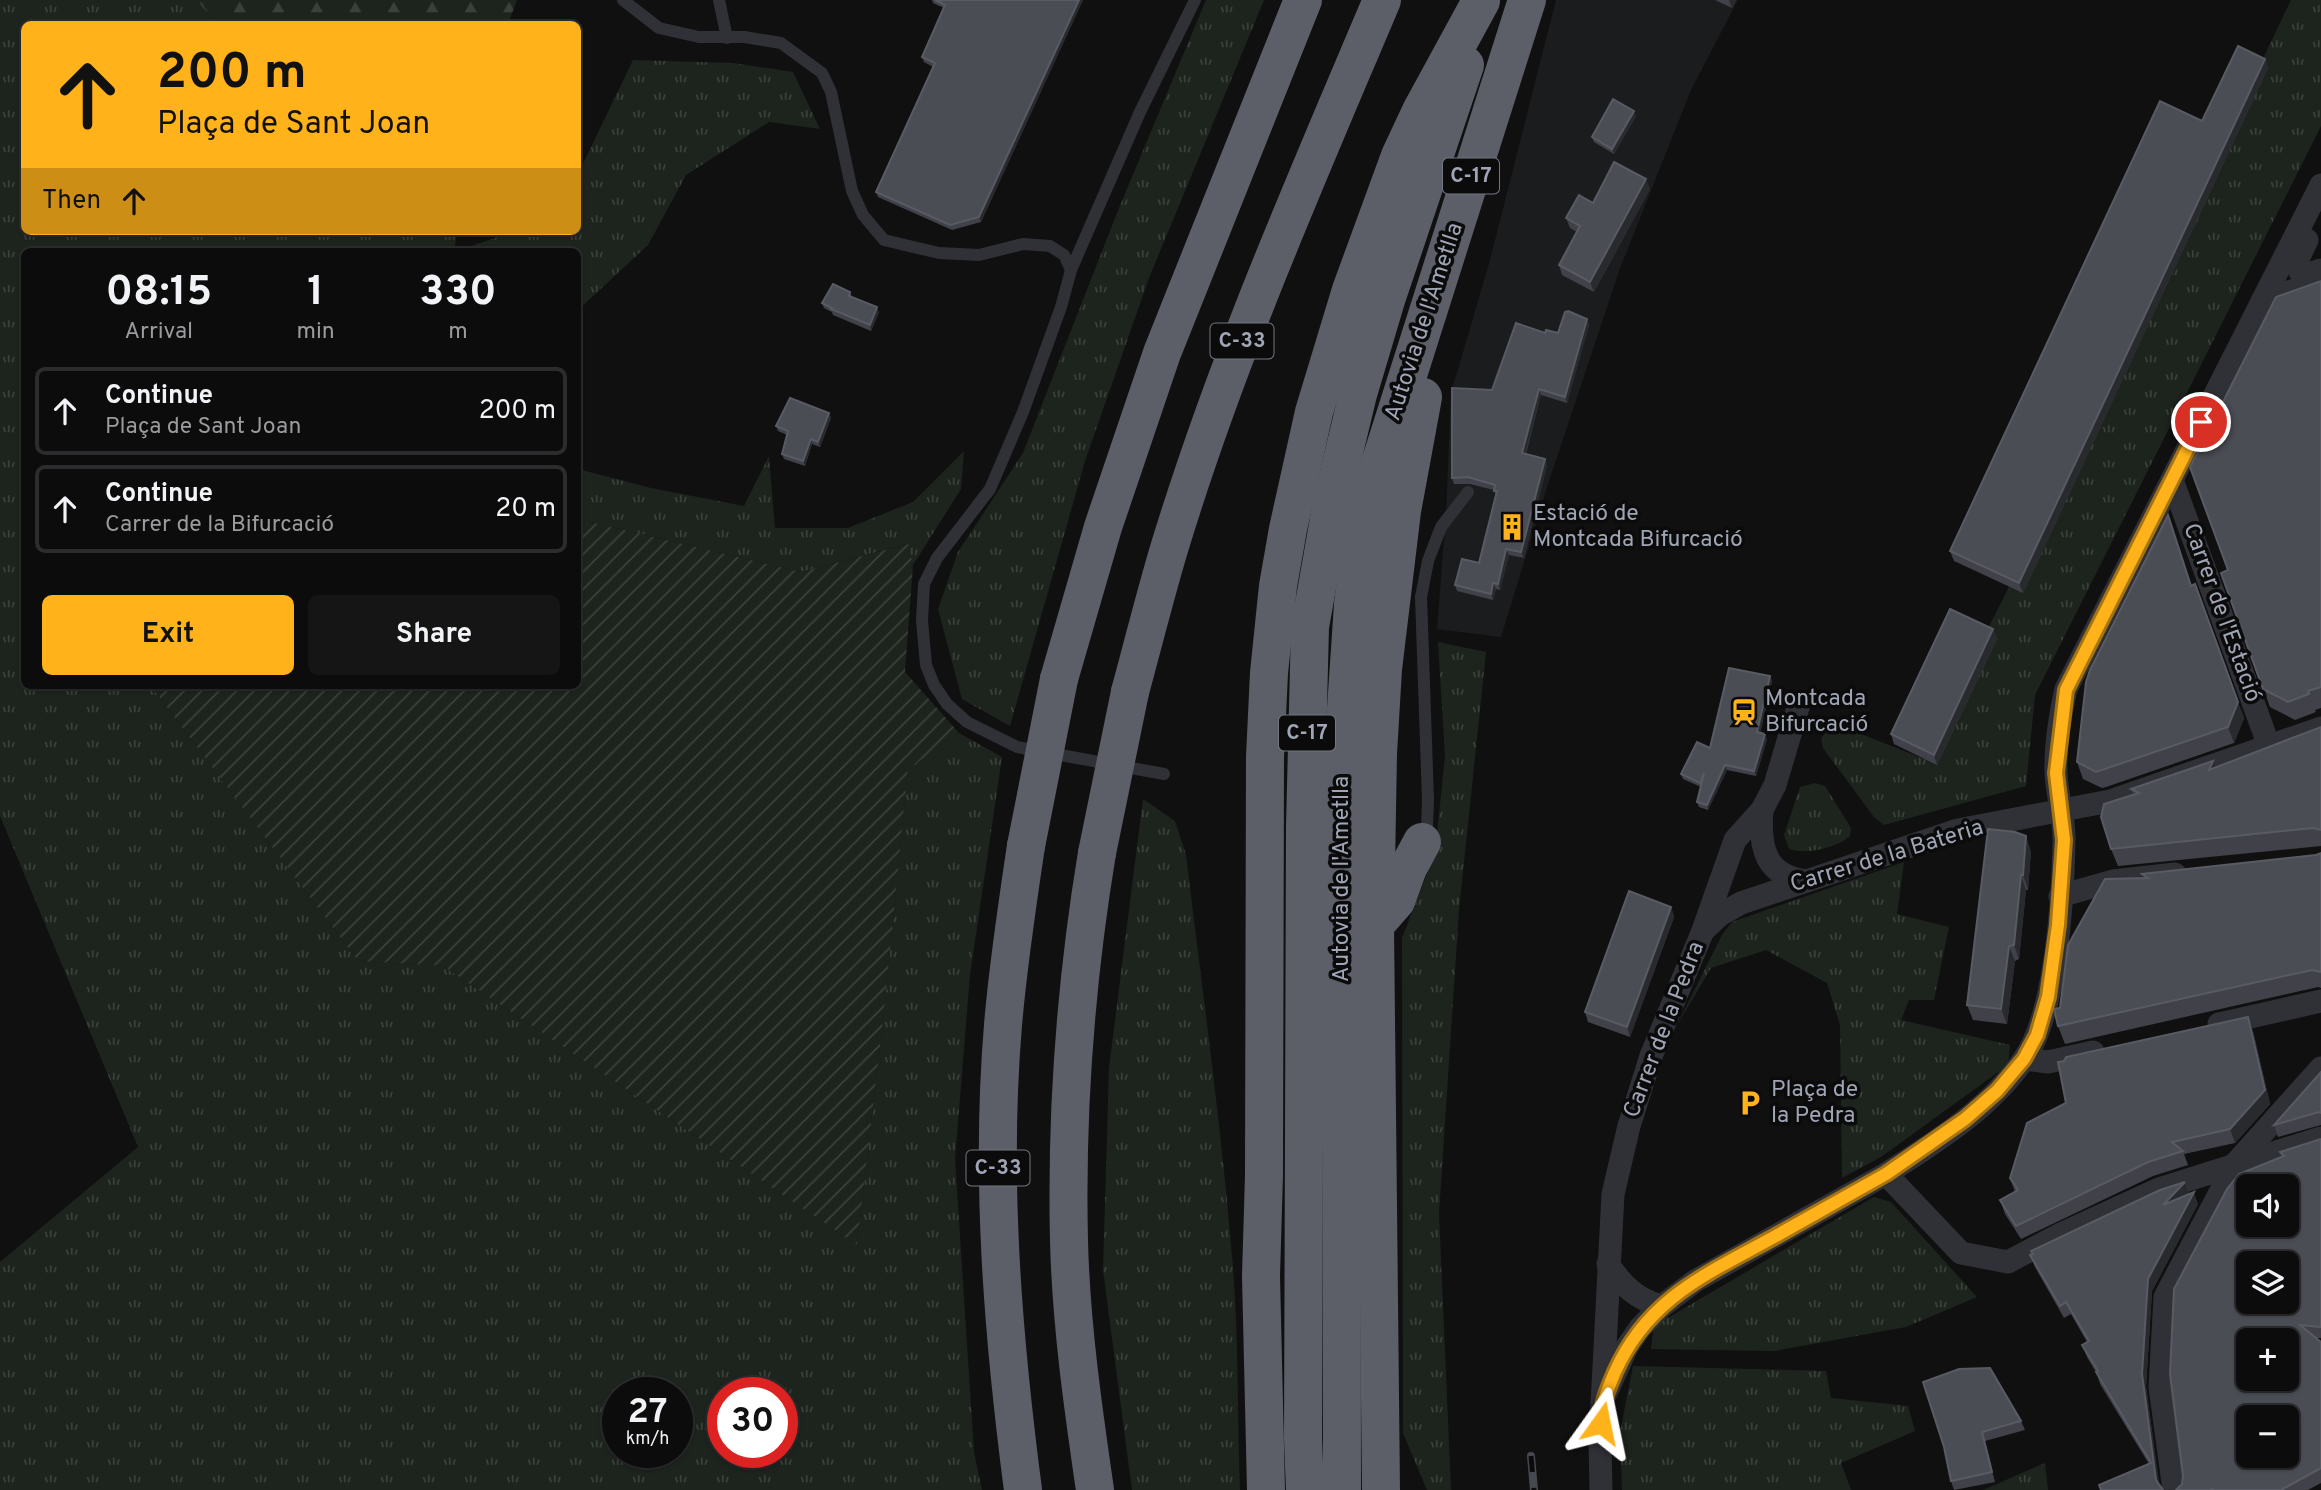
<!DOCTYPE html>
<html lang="en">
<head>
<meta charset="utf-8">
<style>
	body { margin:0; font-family:Overpass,sans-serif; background:#151516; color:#f1f3f6; height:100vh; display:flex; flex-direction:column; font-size:26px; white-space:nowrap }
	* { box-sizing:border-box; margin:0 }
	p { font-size:23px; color:#9a9b9d }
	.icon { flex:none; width:38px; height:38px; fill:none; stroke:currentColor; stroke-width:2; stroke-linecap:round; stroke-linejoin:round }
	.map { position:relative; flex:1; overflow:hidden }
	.details { position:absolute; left:21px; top:248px; width:560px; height:441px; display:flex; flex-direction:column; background:#0c0c0d; border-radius:10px; box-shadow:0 2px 5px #0004,0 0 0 2px #2c2c2e }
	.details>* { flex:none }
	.guide { position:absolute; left:21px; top:21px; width:560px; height:214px; border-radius:10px; box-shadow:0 2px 5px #0004,0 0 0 2px #2c2c2e; background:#ffb21a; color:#111; overflow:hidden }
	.tools { position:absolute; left:2236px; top:1174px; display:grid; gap:14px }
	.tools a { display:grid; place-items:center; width:63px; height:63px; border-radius:10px; background:#0c0c0d; box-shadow:0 2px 5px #0004,0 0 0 2px #2c2c2e; font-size:35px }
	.speed { position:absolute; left:602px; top:1377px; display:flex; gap:14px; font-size:35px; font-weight:700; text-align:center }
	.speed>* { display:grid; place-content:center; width:91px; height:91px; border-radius:50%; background:#0c0c0d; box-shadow:0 2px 5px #0004,0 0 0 2px #2c2c2e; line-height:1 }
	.speed small { font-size:18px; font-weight:400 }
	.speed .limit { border:10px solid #d22; background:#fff; color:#111 }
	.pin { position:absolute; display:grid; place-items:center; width:60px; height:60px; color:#fff; margin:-30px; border:4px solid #fff; border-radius:50%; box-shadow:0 2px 7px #0007 }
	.me { position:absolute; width:77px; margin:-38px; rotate:12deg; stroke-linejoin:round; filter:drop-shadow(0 0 5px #0008) }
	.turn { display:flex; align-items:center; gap:24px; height:147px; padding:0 21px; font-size:32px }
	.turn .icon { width:91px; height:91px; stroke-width:2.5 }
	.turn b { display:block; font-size:49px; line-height:60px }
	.then { display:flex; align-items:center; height:66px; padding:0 21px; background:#0003; gap:14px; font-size:26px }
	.eta { display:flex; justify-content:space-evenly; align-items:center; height:119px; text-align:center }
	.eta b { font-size:42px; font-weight:700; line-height:49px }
	.primary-button { display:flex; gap:14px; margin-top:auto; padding:14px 21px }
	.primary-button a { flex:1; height:80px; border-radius:10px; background:#ffb21a; color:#111; font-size:28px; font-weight:700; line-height:80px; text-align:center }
	.primary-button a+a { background:#151516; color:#f1f3f6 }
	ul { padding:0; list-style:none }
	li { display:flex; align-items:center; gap:21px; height:88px; margin:0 14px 10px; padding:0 7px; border:4px solid #2c2c2e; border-radius:10px }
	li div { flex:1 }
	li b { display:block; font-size:26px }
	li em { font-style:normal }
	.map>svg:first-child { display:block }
</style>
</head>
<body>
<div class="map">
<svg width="2321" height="1490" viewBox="0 0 2321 1490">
	<defs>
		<pattern id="grass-tufts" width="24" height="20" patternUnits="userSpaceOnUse" patternTransform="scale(1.75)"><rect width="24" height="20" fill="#1c241d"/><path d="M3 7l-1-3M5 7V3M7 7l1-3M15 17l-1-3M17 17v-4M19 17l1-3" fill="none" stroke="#3a413b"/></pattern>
		<pattern id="forest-firs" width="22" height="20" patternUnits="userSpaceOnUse" patternTransform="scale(1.75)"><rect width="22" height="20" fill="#1c241d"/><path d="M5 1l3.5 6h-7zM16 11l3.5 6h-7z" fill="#3a413b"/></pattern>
		<pattern id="garden-furrows" width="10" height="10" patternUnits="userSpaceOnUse" patternTransform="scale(1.75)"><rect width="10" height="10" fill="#1c241d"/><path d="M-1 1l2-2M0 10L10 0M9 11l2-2" fill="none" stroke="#3a413b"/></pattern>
	</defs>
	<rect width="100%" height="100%" fill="#101011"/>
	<!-- built -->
	<polygon fill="#1b1c1e" points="1556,0 1738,0 1691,90 1619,271 1549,481 1501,637 1437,629 1446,514 1451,393 1490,260"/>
	<!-- grass -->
	<g fill="url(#grass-tufts)" fill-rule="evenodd">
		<path d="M0 0H197L216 24H24V231H457L454 252 515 231H578V174L633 60 733 63 793 72 820 129 769 122 686 175 648 245 578 310V252H24V686H151L358 961 443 966 857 1245 883 1021 908 768 959 733 1002 757 970 975 955 1159 974 1452 982 1490H0V1262L138 1147 0 816ZM618 1393H677V1452H618ZM723 1393H782V1452H723Z"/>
		<polygon points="1206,0 1264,0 1149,278 1085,461 1010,726 962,699 938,609 958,552 1023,453 1119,208"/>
		<polygon points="2291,0 2321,0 2321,126 2035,695 2026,786 1884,825 1874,817 1823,748 1821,738 1826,732 1843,727 1922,758 2034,538"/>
		<polygon points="964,451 961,489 913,565 907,544 801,572 578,519 578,469 651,488 744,506 769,456 775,528 848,528 913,502"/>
		<polygon points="1438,642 1486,652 1459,910 1439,1213 1451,1490 1427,1490 1403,1433 1402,938 1435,853 1445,756"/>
		<path d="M1815 783 1825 786 1851 828 1850 836C1836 848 1807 855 1789 849L1784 835 1800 787Z"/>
		<path d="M1143 799 1175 821 1186 855C1202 989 1221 1122 1232 1256 1239 1334 1237 1412 1240 1490H1132L1103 1270 1109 1068Z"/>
		<polygon points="1904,862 1897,914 1949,927 1934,1000 1909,1000 1901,1020 2010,1045 2008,1065 1881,1157 1842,1178 1840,1025 1827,983 1766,950 1711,968 1676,1027 1722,935 1732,922"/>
		<polygon points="1874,1197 1891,1202 1977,1297 1906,1327 1774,1351 1651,1349 1654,1326"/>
		<polygon points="1633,1366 1826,1371 1831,1398 1908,1406 1915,1431 1841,1463 1851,1490 1622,1490 1620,1432"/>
		<polygon points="2045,1463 2048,1490 1983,1490"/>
	</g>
	<!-- forest -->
	<polygon fill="url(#forest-firs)" points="197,0 517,0 508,24 216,24"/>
	<!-- garden -->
	<polygon fill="url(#garden-furrows)" points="578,519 801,572 908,544 913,565 905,672 959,733 908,769 883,1021 857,1245 443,966 358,961 151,686 578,686"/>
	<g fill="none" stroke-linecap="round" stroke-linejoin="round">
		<!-- lane -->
		<g stroke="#303137" stroke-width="12">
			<polyline points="623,0 659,28 699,37 744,37 781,43 822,73 831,92 852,191 863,215 884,240 939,253 979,255 1023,244 1050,246 1064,255 1071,270"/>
			<polyline points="719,0 727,38"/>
			<polyline points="1164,774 1017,747 967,722 947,704 934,685 926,665 922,620 924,584 937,558 990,489 1023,412 1061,307 1071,270 1140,112 1195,0"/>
			<polyline points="1423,838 1427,827 1428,800 1421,597 1428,561 1441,527 1468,492"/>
		</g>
		<!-- street -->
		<g stroke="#303137" stroke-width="23">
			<polyline points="2307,240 2298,259 2299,270 2309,274 2321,270"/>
			<polyline points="2262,301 2321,281"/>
			<polyline points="2172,480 2269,746"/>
			<path d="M1762 810C1759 848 1765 876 1807 881"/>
			<polyline points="2060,896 2113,881 2175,874"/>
			<polyline points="1703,931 1720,915 1741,903 1958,830 2110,801 2321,728"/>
			<polyline points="2219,1024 2321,1001"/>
			<polyline points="2024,1059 2048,1062 2093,1052"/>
			<polyline points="1886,1174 1961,1253 2008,1262 2061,1234 2159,1189 2321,1138"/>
			<path d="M1608 1264C1622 1285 1637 1300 1662 1306"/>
			<path d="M1602 1402 1627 1347 1640 1328 1662 1306 1695 1281 1886 1174C1935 1142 1990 1109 2024 1059 2056 1014 2063 898 2064 842 2065 819 2057 796 2056 774 2055 746 2060 716 2066 689L2321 185"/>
			<polyline points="1601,1490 1600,1443 1613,1194 1629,1126 1651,1056 1702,933 1735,840 1762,810 1775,785 1799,704"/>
			<polyline points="2174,1490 2160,1387 2165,1297 2235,1164 2321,1068"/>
		</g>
		<!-- highway -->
		<g stroke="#5c5f68" stroke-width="38">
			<polyline points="1059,679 1103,527 1162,353 1303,0"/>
			<path d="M1130 692C1143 644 1155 596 1169 549 1226 361 1306 180 1382 0"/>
			<polyline points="1375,925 1396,901 1408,868 1422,842"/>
			<path d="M1023 1490C1003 1337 990 1180 1003 1025 1008 965 1017 906 1026 846"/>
			<path d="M1095 1490C1083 1408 1071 1323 1069 1241 1066 1111 1076 980 1097 853"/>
			<polyline points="1266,1490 1261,1276 1264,1175 1265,757 1269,673 1278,586 1288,529 1314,412 1351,290 1400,156 1421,111 1481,1"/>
			<polyline points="1305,1490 1303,1439 1305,826 1310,627 1332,502 1358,394 1386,300 1465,65"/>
			<polyline points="1342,1490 1341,783 1353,604 1359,557 1375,479 1527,0"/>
			<polyline points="1381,1490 1375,925 1378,753 1383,669 1402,511 1423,397"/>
		</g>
		<defs>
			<polyline id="rail" points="1531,1456 1534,1490"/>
		</defs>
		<!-- rail casing -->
		<use href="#rail" stroke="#474950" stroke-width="8"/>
		<!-- rail -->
		<use href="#rail" stroke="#0b0b0c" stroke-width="5" stroke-dasharray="16" stroke-linecap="butt"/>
		<!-- highway-bridge -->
		<g stroke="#5c5f68" stroke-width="38">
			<polyline points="1026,846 1059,679"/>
			<polyline points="1097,853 1130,692"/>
		</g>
	</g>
	<!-- wall -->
	<g fill="#414249">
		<polygon points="932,0 1083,0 981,222 952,230 878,197 876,192 933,67 924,62 922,57 944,8 933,3"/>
		<polygon points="1715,0 1736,0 1732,8"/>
		<polygon points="2265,59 2268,68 2023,593 1954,561 1950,551 2202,121"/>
		<polygon points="1636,116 1614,154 1594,142 1592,137"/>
		<polygon points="1650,189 1594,292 1562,275 1559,265 1577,232 1570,228 1566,218 1593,203"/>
		<polygon points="2321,281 2321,708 2315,710 2316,712 2295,720 2270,707 2221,573 2228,570"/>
		<polygon points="850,292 852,297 879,312 871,331 833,315 832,312 824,308 822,303"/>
		<polygon points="1587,319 1589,325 1567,403 1541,395 1526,454 1545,459 1547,465 1524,558 1509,555 1500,590 1496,589 1493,600 1457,591 1455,585 1479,563 1496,495 1494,490 1470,484 1454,484 1452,478 1492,390 1545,333 1558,333"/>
		<polygon points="829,413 831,418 820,447 812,444 805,466 784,459 782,454 787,435 778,431 776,426"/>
		<polygon points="2192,586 2244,718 2234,743 2106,787 2102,788 2083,779 2077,762"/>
		<polygon points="1993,629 1997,639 1937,765 1894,744 1891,734"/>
		<polygon points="1770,676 1772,681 1760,733 1767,739 1756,776 1727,770 1708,810 1699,807 1697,802 1701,787 1683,779 1681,774 1710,748"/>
		<polygon points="2321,727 2321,846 2118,866 2111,849 2134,795 2131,789 2215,767"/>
		<polygon points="2031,851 2028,890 2026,890 2019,959 2015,961 2007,1024 1973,1020 1967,1005"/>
		<polygon points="2321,853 2321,988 2318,987 2065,1044 2058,1026 2060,1008 2144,878 2142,874 2316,855"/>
		<polygon points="1671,907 1674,917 1630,1037 1588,1022 1585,1012"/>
		<polygon points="2253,1031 2270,1104 2235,1143 2184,1154 2188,1165 2153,1176 2021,1239 2005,1214 2000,1200 2015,1192 2010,1178"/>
		<polygon points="2321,1072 2321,1125 2278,1137 2274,1125"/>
		<polygon points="2321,1139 2321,1338 2317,1338 2321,1342 2321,1483 2308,1490 2176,1490 2182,1484 2282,1157 2280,1152"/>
		<polygon points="2185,1182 2189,1194 2198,1204 2152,1291 2146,1386 2159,1485 2101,1490 2149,1464 2100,1384 2097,1374 2087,1357 2082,1345 2087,1342 2071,1314 2064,1318 2035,1267 2030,1255"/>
		<polygon points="1923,1382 2021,1421 2025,1430 1985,1441 1995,1482 1954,1490 1951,1481 1944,1447"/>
	</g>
	<!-- shaded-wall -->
	<g fill="#292a2e">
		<polygon points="1079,0 1083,0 981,222 979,217"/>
		<polygon points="1729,0 1736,0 1732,8"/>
		<polygon points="2265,59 2268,68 2023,593 2019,583"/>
		<polygon points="1634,111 1636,116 1614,154 1612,149"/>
		<polygon points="1646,179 1650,189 1594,292 1590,282"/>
		<polygon points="877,307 879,312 871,331 870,325"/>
		<polygon points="1587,319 1589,325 1567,403 1565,397"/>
		<polygon points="1539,389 1541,395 1524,459 1522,453"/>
		<polygon points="829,413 831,418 820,447 818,442"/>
		<polygon points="811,439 812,444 805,466 803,461"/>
		<polygon points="1545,459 1547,465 1524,558 1521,552"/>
		<polygon points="1506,549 1509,555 1500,590 1498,584"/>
		<polygon points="1493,583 1496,589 1493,600 1491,594"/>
		<polygon points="1993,629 1997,639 1937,765 1934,755"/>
		<polygon points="1770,676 1772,681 1759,737 1757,732"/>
		<polygon points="2238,702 2244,718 2234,743 2228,727"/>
		<polygon points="1765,734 1767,739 1756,776 1754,771"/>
		<polygon points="2213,761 2219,778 2209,770"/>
		<polygon points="1725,765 1727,770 1708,810 1707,805"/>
		<polygon points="2026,836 2031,851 2028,890 2023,875"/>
		<polygon points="2021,875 2026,890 2019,959 2014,945"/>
		<polygon points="1671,907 1674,917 1630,1037 1627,1027"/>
		<polygon points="2009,946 2015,961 2007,1024 2001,1009"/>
		<polygon points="2248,1017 2253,1031 2270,1104 2235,1143 2230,1129"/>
		<polygon points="2185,1182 2189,1194 2163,1205"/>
		<polygon points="2194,1192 2198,1204 2152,1291 2146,1386 2160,1490 2156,1480 2142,1374 2148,1279"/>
		<polygon points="1982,1432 1985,1441 1995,1482 1992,1472"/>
	</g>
	<!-- building -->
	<g fill="#4b4d55" stroke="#585b64" stroke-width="2" fill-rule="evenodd">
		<polygon points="935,0 1079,0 979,217 950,225 876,192 935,63 922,57 945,5"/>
		<polygon points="2238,46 2265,59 2019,583 1950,551 2160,101 2202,121"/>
		<polygon points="1613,99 1634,111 1612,149 1592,137"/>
		<polygon points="1614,162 1646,179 1590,282 1559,265 1580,226 1566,218 1579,195 1593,203"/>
		<polygon points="2321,281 2321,687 2308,691 2309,694 2288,702 2263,689 2221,573 2228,570 2190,467 2276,297"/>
		<polygon points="833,284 850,292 849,296 877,307 870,325 831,309 832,308 822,303"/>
		<polygon points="1568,311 1587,319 1565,397 1539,389 1522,453 1545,459 1521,552 1506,549 1498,584 1493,583 1491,594 1455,585 1462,559 1479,563 1497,491 1494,491 1495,485 1468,477 1452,478 1452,388 1492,390 1516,323 1545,333 1546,330 1558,333 1565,312"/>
		<polygon points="790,398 829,413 818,442 811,439 803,461 782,454 788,431 776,426"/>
		<polygon points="2168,515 2191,586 2195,584 2238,702 2228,727 2096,772 2077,762 2086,682 2090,670"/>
		<polygon points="1950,609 1993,629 1934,755 1891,734"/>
		<polygon points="1729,668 1770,676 1757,732 1765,734 1754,771 1725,765 1707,805 1697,802 1704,773 1700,783 1681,774 1697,742 1710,748"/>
		<polygon points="2321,727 2321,830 2313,828 2111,849 2101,817 2104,804 2139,793 2131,789 2213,761 2209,770"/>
		<polygon points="1988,829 2015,832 2026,836 2023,875 2021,875 2014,945 2009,946 2001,1009 1967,1005"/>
		<polygon points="2321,853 2321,972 2312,970 2058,1026 2054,1009 2060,1008 2068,945 2105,879 2148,878 2142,874 2316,855"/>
		<polygon points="1629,891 1671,907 1627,1027 1585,1012"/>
		<polygon points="2248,1017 2265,1090 2230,1129 2172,1142 2183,1151 2148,1162 2016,1226 2000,1200 2018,1190 2010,1178 2027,1123 2066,1103 2058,1062 2064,1061 2066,1057"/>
		<polygon points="2321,1072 2321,1113 2319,1112 2274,1125"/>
		<path d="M2321 1139V1327L2300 1325 2321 1342V1468L2281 1490H2213V1489L2210 1490H2176L2182 1484 2183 1476 2170 1374 2174 1289 2227 1189 2239 1174 2284 1156 2280 1152ZM2249 1186H2287V1225H2249ZM2249 1264H2287V1302H2249ZM2249 1340H2287V1379H2249ZM2249 1418H2287V1456H2249Z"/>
		<polygon points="2185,1182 2163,1205 2194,1192 2148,1279 2142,1374 2156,1480 2163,1490 2101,1490 2099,1485 2151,1463 2096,1372 2098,1371 2082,1345 2089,1341 2066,1302 2060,1306 2030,1255 2033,1254 2031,1251 2160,1190"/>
		<polygon points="1990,1368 2021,1421 1982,1432 1992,1472 1951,1481 1944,1447 1923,1382 1959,1369"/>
	</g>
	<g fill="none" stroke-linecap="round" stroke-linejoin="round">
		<defs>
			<path id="route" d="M1601 1423C1602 1402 1607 1391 1615 1372 1648 1298 1707 1274 1774 1237 1811 1216 1848 1195 1886 1174L1965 1119 1997 1091 2024 1059 2037 1035 2048 997 2058 925 2064 840 2056 773 2066 690 2201 422"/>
		</defs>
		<!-- route casing -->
		<use href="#route" stroke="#a67411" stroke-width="18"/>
		<!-- route -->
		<use href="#route" stroke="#ffb21a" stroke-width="12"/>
	</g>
	<!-- icons -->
	<defs>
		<symbol id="building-bare" viewBox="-9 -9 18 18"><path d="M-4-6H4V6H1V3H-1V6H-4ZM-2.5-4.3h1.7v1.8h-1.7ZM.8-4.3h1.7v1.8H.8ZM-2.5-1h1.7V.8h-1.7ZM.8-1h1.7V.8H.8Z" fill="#ffb21a" stroke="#0b0b0c" stroke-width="2.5" paint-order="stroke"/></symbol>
		<symbol id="station-bare" viewBox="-9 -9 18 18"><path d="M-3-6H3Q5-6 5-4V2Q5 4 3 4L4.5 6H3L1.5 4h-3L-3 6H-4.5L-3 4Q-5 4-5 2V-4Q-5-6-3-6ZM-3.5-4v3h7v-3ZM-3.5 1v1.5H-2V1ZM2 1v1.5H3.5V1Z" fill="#ffb21a" stroke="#0b0b0c" stroke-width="2.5" paint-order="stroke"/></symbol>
		<symbol id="parking-bare" viewBox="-9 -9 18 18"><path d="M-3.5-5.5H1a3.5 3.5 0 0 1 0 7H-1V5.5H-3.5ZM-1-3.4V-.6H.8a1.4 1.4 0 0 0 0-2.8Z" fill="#ffb21a" stroke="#0b0b0c" stroke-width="2.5" paint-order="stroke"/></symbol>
	</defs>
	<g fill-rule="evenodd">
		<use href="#building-bare" x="1493" y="508" width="38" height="38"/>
		<use href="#station-bare" x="1725" y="693" width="38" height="38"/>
		<use href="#parking-bare" x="1731" y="1084" width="38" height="38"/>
	</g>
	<g text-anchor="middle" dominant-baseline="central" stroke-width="7" stroke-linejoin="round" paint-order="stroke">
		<!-- shield labels -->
		<g fill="#0b0b0c" stroke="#737782" stroke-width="2">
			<rect x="1443" y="158.5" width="56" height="35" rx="5"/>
			<rect x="1210.5" y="323.5" width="63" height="35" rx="5"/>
			<rect x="1279" y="715.5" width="56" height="35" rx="5"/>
			<rect x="966.5" y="1150.5" width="63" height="35" rx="5"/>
		</g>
		<g font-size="21" font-weight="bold" fill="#9fa5b4">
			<text x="1471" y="176">C-17</text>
			<text x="1242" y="341">C-33</text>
			<text x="1307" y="733">C-17</text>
			<text x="998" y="1168">C-33</text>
		</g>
		<!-- street labels -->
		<g font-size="23" fill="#9fa5b4" stroke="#0b0b0c">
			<text transform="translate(1425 322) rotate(-72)">Autovia de l'Ametlla</text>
			<text transform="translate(2221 613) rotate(70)">Carrer de l'Estació</text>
			<text transform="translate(1887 857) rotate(-17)">Carrer de la Bateria</text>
			<text transform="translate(1342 879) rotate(-90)">Autovia de l'Ametlla</text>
			<text transform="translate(1665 1030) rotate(-69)">Carrer de la Pedra</text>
		</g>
		<!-- poi labels -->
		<g font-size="23" fill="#9fa5b4" stroke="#0b0b0c" text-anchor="start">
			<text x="1533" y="514">Estació de<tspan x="1533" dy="26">Montcada Bifurcació</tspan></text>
			<text x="1765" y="699">Montcada<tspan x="1765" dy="26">Bifurcació</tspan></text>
			<text x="1771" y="1090">Plaça de<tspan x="1771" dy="26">la Pedra</tspan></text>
		</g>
	</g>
</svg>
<div class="tools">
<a><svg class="icon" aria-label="sound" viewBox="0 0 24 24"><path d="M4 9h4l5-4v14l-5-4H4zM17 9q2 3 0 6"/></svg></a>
<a><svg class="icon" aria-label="layers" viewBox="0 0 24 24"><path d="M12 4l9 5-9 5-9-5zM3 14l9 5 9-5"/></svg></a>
<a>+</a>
<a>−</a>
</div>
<div class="speed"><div>27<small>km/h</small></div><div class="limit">30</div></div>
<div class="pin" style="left:2201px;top:422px;background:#d93025"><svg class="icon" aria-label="arrive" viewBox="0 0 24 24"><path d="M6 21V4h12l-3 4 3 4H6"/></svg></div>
<svg class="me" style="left:1601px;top:1423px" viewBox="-20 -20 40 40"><path d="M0-17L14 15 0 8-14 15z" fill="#ffb21a" stroke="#fff" stroke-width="4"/></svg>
<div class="guide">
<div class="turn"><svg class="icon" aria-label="ahead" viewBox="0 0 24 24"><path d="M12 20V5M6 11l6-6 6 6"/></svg><div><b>200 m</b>Plaça de Sant Joan</div></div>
<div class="then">Then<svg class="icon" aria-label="ahead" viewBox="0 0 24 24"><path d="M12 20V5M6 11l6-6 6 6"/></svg></div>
</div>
<section class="details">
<div class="eta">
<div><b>08:15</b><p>Arrival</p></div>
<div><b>1</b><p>min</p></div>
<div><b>330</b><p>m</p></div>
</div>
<ul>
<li><svg class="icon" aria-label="ahead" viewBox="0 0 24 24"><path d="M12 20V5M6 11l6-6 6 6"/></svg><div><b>Continue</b><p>Plaça de Sant Joan</p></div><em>200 m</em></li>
<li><svg class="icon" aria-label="ahead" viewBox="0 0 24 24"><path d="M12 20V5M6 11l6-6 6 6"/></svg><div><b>Continue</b><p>Carrer de la Bifurcació</p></div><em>20 m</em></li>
</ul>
<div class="primary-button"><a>Exit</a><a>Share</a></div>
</section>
</div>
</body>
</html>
